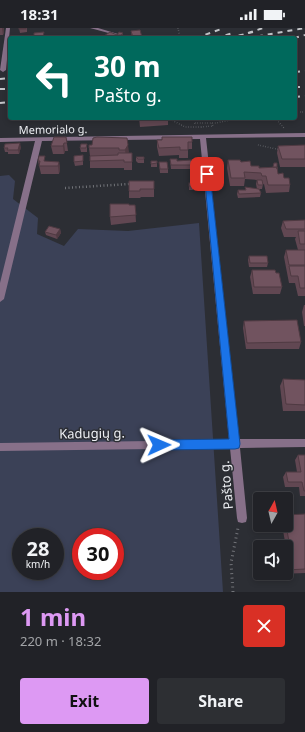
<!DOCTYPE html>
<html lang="en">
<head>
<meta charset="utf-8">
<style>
	body { margin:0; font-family:"Noto Sans",sans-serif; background:#2d2f33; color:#f1f3f6; height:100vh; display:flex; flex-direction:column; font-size:15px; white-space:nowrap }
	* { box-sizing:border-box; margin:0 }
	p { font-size:13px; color:#a2a4a7 }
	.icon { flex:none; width:22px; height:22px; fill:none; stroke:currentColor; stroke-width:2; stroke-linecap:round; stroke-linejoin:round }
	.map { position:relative; height:564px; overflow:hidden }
	.details { display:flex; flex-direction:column; background:#212227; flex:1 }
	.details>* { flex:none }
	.hud { position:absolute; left:8px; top:8px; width:289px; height:84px; border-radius:4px; box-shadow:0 2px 6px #0003,0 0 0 1px #3e3f44; background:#00695c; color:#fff; overflow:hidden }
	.needle { width:26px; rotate:8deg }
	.tools { position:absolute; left:253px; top:464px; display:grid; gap:8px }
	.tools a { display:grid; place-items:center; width:40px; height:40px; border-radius:4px; background:#212227; box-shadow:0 2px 6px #0003,0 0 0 1px #3e3f44; font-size:20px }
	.speed { position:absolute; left:12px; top:500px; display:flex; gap:8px; font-size:20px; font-weight:700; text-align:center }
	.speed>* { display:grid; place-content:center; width:52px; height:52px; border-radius:50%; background:#212227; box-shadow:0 2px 6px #0003,0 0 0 1px #3e3f44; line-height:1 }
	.speed small { font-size:10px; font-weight:400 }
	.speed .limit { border:6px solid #d22; background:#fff; color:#111 }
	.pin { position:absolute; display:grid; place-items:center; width:34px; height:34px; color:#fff; margin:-17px; border-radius:8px; box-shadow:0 2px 6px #0006 }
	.me { position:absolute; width:44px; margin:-22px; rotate:89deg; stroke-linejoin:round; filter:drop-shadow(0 0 3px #0008) }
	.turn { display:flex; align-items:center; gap:14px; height:84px; padding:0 20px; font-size:18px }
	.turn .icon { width:52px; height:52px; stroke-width:2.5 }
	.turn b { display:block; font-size:28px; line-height:34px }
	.round { display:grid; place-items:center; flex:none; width:42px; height:42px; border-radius:4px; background:#2d2f33 }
	.overview { display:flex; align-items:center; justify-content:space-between; height:68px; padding:0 20px }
	h1 { font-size:24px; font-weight:700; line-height:30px; color:#dd99f3 }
	.button { display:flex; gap:8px; margin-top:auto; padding:8px 20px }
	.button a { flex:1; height:46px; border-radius:4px; background:#dd99f3; color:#111; font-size:16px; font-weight:700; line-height:46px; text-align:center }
	.button a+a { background:#2d2f33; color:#f1f3f6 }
	.status { display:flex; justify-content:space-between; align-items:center; height:28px; padding:0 20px; background:#212227; direction:ltr }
	.status svg { height:11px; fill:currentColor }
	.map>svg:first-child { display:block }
</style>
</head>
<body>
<div class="status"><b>18:31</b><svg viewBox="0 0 49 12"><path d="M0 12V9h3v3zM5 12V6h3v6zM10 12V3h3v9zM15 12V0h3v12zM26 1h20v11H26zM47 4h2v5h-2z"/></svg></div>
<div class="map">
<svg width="305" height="564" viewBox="0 0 305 564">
	<rect width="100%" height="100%" fill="#2c2e34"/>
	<!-- green -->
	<path fill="#3b4157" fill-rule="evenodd" d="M9 147 15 153 13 171 38 190 37 206 64 218 78 201 128 203 199 195 223 564H0V148ZM21 509H55V543H21ZM81 509H115V543H81Z"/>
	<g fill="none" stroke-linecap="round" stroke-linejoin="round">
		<!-- path-far2 -->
		<g stroke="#727479" stroke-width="1.5" stroke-dasharray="0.5 2" stroke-linecap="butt">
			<polyline points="178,0 180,10"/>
			<polyline points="295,84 305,84"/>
			<polyline points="168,90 185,99 201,99"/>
			<polyline points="194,90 195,95 216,95 240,90"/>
			<polyline points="275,90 284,100"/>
			<polyline points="201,99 213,98 212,95"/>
			<polyline points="258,117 281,122"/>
		</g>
		<!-- path-far1 -->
		<polyline stroke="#727479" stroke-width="2.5" stroke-dasharray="1 2.5" stroke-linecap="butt" points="65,160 129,156"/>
		<!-- path -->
		<polyline stroke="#727479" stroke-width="3" stroke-dasharray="1 3.5" stroke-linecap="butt" points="233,564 231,535 238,500"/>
		<!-- minor -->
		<g fill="#877089" fill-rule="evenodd">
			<polygon points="6,0 10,0 6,42 3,44 0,42"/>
			<polygon points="90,0 98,0 118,6 116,7"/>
			<polygon points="305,105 305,109 206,110 239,411 305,411 305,419 240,420 247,490 246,494 242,495 238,494 237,490 230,420 0,423 0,415 229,412 200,111 42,113 4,271 0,274 0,255 35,113 0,114 0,110"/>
		</g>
		<!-- rail -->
		<g stroke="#c3c5c9" stroke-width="2" stroke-dasharray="5 5" stroke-linecap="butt">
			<polyline points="248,5 263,0"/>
			<polyline points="196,10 224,0"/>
			<polyline points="216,10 233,5"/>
			<polyline points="229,10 253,4"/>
			<polyline points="248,10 305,0"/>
			<polyline points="294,10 305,7"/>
			<polyline points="295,44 305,43"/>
			<polyline points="0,51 10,50"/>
			<polyline points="295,59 305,59"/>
			<polyline points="0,61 10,61"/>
			<polyline points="295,69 305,68"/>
			<polyline points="0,75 10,74"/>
		</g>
	</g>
	<!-- wall -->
	<g fill="#614752">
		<polygon points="0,0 4,0 4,4 3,7 0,7"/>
		<polygon points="19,0 27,0 27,4 20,5"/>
		<polygon points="131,3 142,9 142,10 132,10"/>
		<polygon points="139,90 168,90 168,97 140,99"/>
		<polygon points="66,109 68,123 65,123 64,126 53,126 51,118"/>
		<polygon points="127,110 128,125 132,125 132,142 124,142 124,140 90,140 90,128 89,120 92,117"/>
		<polygon points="157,112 192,114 192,121 188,121 188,130 179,130 179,127 159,128 157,119"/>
		<polygon points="87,116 87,124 81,124 80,120"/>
		<polygon points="305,117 305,139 280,139 277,125 278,118"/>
		<polygon points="21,119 19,126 8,126 8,124 5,124 4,120"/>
		<polygon points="136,129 144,129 144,135 138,135 136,133"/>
		<polygon points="83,131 83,137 75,138 74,134"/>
		<polygon points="170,131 192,137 192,141 171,141"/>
		<polygon points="228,132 241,134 251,138 259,140 273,139 274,135 277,141 278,146 284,150 290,157 289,164 266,165 264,156 263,156 262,161 259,161 261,165 260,169 238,170 237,166 238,162 245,162 245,159 257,161 256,156 257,152 258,152 245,151 244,158 230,158 227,140"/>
		<polygon points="38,133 59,134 60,141 59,146 41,146"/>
		<rect x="151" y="133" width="6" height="6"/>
		<polygon points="159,134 168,141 168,145 160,145"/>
		<polygon points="154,153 154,169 141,169 140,170 129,170 129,163"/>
		<polygon points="189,155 193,158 193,162 189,162"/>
		<polygon points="129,177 135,177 136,194 111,197 110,189"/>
		<polygon points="305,192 305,268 298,268 295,255 289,255 284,229 286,222 298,222 295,211 296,209 284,209 281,200 283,193"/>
		<polygon points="60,201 61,205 57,211 46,207 45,204"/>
		<polygon points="249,228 268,235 267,239 249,239 248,232"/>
		<polygon points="252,242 276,245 282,259 280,266 253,266 250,249"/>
		<polygon points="304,277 305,277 305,298 304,298 302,284"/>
		<polygon points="244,293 301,314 299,321 246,321 243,300"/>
		<polygon points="283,351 305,352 305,383 283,383 280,358"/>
		<polygon points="298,427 305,427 305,468 300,468 299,459 285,459 283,449 286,444 297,444 295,432"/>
		<polygon points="305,486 305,545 279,546 279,545 286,545 286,519 282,497 286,497"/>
	</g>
	<!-- shaded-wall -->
	<g fill="#4f3a42">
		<polygon points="2,0 4,0 4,4 3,7"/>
		<polygon points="123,5 123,8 122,10 120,10 121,7"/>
		<polygon points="20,115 21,119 19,126 18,122"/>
		<polygon points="64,115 65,123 64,126 63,118"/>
		<polygon points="128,117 129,124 126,130 125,122"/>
		<polygon points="59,134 60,141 59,146 58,138"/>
		<polygon points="60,201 61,205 57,211 56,207"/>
	</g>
	<!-- building -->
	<g fill="#71535f" stroke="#4f3a42">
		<rect x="19" y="0" width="7" height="1"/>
		<polygon points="140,2 142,9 133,9 131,3"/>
		<polygon points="44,4 43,9 34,10 34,5"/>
		<polygon points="110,4 122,9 120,10 101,10"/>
		<polygon points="119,4 123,5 121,7 117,7"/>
		<polygon points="93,8 93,10 79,10"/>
		<polygon points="8,31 10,31 10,35 9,35"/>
		<polygon points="140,90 165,90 140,92"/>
		<polygon points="54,109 66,109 67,115 64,115 63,118 51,118"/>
		<polygon points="97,109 127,110 128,117 125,122 119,122 119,120 89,120 89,117 92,117 93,110"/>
		<polygon points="162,109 192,109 192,114 188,114 188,122 180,122 180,119 159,120 157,112 162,112"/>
		<polygon points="20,115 18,122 7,122 8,120 4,120 5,116"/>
		<polygon points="81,116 87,116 86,120 80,120"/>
		<polygon points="305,117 305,131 282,131 278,118"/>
		<polygon points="118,125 132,125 132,134 124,134 124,132 90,133 90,128 118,127"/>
		<polygon points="83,127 83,133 74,134 74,128"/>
		<polygon points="39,128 45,128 44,133 59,134 58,138 39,138 40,133 38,133"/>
		<polygon points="136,129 144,129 144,131 138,131"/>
		<polygon points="170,131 177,131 177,133 191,132 192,137 171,137"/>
		<polygon points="228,132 240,132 241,134 250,133 251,138 259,138 259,140 277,139 278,146 283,145 284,150 289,150 290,157 268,157 266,148 262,148 261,145 244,144 245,150 231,150"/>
		<polygon points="151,133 157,133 157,135 151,136"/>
		<polygon points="159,134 167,134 168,141 160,141"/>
		<polygon points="274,135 277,135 277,141 277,139 273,139"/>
		<polygon points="257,152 262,152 263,157 258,157"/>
		<polygon points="129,153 154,153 154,161 140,161 140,163 129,163"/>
		<rect x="189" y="155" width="4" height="3"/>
		<polygon points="245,159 259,161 261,165 239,166 238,162 246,162"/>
		<polygon points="110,176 129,176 129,177 135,177 136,187 110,189"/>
		<polygon points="305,192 305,201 286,201 283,193"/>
		<polygon points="49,198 60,201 56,207 45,204"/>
		<polygon points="298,203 305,203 305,216 300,216"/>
		<polygon points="286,222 305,222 305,237 289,237"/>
		<polygon points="249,228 267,228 268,235 250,235"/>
		<polygon points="289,238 305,238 305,260 300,260 298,248 291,248"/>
		<polygon points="252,242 275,242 276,245 279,245 282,259 254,259"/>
		<polygon points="297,292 301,314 247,315 244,293"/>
		<polygon points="283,351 305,352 305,377 286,376"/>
		<polygon points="298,427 305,427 305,463 304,463 302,454 288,454 286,444 301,444"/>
		<polygon points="305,486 305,541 286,542 286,519 290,519 286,497 286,487"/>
	</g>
	<!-- route -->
	<polygon fill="#1a73e8" stroke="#114b97" points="204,144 210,146 240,416 239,420 235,421 159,422 155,421 153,417 155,414 159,412 229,411"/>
	<g text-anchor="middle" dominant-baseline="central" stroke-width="3" stroke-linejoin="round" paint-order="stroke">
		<!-- far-street labels -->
		<g font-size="11" fill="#eef0f4" stroke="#2c2e34">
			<text transform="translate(53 101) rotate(-1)">Memorialo g.</text>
		</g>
		<!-- street labels -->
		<g font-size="13" fill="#eef0f4" stroke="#2c2e34">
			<text transform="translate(92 405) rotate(-1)">Kadugių g.</text>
			<text transform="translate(226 457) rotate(-95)">Pašto g.</text>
		</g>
	</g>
</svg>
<div class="tools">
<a><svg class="needle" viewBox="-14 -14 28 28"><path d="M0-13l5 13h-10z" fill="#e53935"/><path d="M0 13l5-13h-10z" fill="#a2a4a7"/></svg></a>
<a><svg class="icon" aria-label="sound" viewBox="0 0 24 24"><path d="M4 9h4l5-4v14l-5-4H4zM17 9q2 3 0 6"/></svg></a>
</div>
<div class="speed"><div>28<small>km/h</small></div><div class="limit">30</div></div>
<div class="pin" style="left:207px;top:146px;background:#d93025"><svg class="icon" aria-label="arrive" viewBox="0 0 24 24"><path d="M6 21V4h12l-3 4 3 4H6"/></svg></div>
<svg class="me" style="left:159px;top:417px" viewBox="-20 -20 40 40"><path d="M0-17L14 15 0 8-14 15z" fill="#1a73e8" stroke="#fff" stroke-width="4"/></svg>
<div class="hud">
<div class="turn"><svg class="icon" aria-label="left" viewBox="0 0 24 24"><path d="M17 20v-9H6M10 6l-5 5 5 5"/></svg><div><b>30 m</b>Pašto g.</div></div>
</div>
</div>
<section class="details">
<div class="overview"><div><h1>1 min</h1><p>220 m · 18:32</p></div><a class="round" style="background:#d93025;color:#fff"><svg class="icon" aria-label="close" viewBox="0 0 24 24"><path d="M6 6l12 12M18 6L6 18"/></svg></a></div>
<div class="button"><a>Exit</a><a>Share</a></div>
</section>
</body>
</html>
